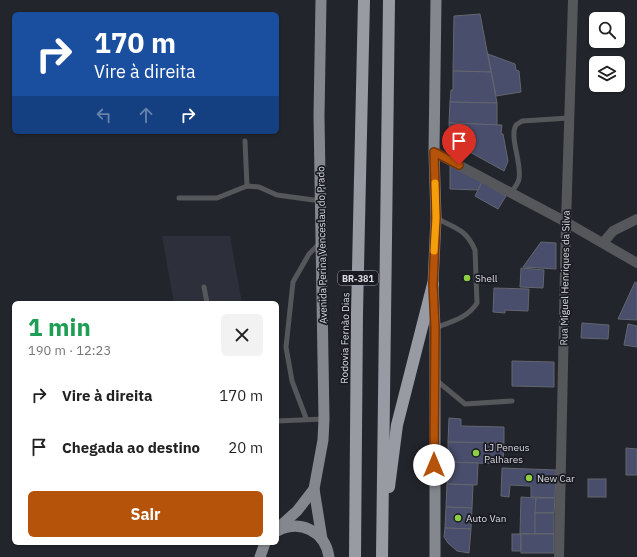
<!DOCTYPE html>
<html lang="pt">
<head>
<meta charset="utf-8">
<style>
	body { margin:0; font-family:"IBM Plex Sans",sans-serif; background:#f2f2f2; color:#222; height:100vh; display:flex; flex-direction:column; font-size:15px; white-space:nowrap }
	* { box-sizing:border-box; margin:0 }
	p { font-size:13px; color:#767676 }
	.icon { flex:none; width:22px; height:22px; fill:none; stroke:currentColor; stroke-width:2; stroke-linecap:round; stroke-linejoin:round }
	.map { position:relative; flex:1; overflow:hidden }
	.panel { position:absolute; left:12px; top:301px; width:267px; height:244px; display:flex; flex-direction:column; background:#fff; border-radius:6px; box-shadow:0 1px 3px #0004 }
	.panel>* { flex:none }
	.banner { position:absolute; left:12px; top:12px; width:267px; height:122px; border-radius:6px; box-shadow:0 1px 3px #0004; background:#1a4fa0; color:#fff; overflow:hidden }
	.tools { position:absolute; left:589px; top:12px; display:grid; gap:8px }
	.tools a { display:grid; place-items:center; width:36px; height:36px; border-radius:6px; background:#fff; box-shadow:0 1px 3px #0004; font-size:20px }
	.pin { position:absolute; display:grid; place-items:center; width:34px; height:34px; color:#fff; margin:-41px -17px; border-radius:50% 50% 50% 0; rotate:-45deg; box-shadow:0 0 4px #0007 }
	.pin .icon { rotate:45deg }
	.me { position:absolute; width:44px; margin:-22px; rotate:0deg; stroke-linejoin:round; filter:drop-shadow(0 0 3px #0008) }
	.turn { display:flex; align-items:center; gap:14px; height:84px; padding:0 16px; font-size:18px }
	.turn .icon { width:52px; height:52px; stroke-width:2.5 }
	.turn b { display:block; font-size:28px; line-height:34px }
	.lanes { display:flex; align-items:center; height:38px; padding:0 16px; background:#0003; justify-content:center; gap:20px; direction:ltr }
	.lanes .off { opacity:.35 }
	.round { display:grid; place-items:center; flex:none; width:42px; height:42px; border-radius:6px; background:#f2f2f2 }
	.headline { display:flex; align-items:center; justify-content:space-between; height:68px; padding:0 16px }
	h1 { font-size:24px; font-weight:700; line-height:30px; color:#1e9e55 }
	.button { display:flex; gap:8px; margin-top:auto; padding:8px 16px }
	.button a { flex:1; height:46px; border-radius:6px; background:#b45309; color:#fff; font-size:16px; font-weight:700; line-height:46px; text-align:center }
	ul { padding:0; list-style:none }
	li { display:flex; align-items:center; gap:12px; height:52px; padding:0 16px }
	li div { flex:1 }
	li b { display:block; font-size:15px }
	li em { font-style:normal }
	.map>svg:first-child { display:block }
</style>
</head>
<body>
<div class="map">
<svg width="637" height="557" viewBox="0 0 637 557">
	<rect width="100%" height="100%" fill="#23252c"/>
	<!-- built -->
	<polygon fill="#2d303b" points="162,236 230,236 242,303 174,303"/>
	<!-- building -->
	<g fill="#484e6b" stroke="#64666f">
		<polygon points="480,14 491,72 453,71 454,16"/>
		<polygon points="488,54 515,64 516,70 519,71 521,92 496,96"/>
		<polygon points="453,71 491,72 497,103 450,102 451,90 453,90"/>
		<polygon points="450,102 497,103 497,125 449,123"/>
		<polygon points="449,123 502,125 501,134 503,134 508,161 504,171 450,141"/>
		<polygon points="450,166 482,182 478,190 450,189"/>
		<polygon points="482,182 506,196 498,209 475,196"/>
		<polygon points="541,242 556,243 556,269 523,267"/>
		<polygon points="521,268 544,270 543,288 520,287"/>
		<polygon points="635,282 637,283 637,320 618,319"/>
		<polygon points="494,288 529,289 528,311 505,310 505,313 493,312"/>
		<polygon points="582,323 609,325 608,339 581,338"/>
		<polygon points="628,324 637,326 637,347 624,345"/>
		<polygon points="512,361 554,362 554,387 512,386"/>
		<polygon points="449,418 461,419 461,426 504,427 504,443 448,442"/>
		<polygon points="448,442 504,443 503,464 448,462"/>
		<polygon points="626,448 637,449 637,475 626,475"/>
		<polygon points="448,462 478,463 477,485 447,484"/>
		<polygon points="502,468 556,470 555,498 531,497 531,486 510,485 509,497 501,496"/>
		<rect x="588" y="479" width="18" height="18"/>
		<polygon points="447,484 473,485 472,508 446,507"/>
		<polygon points="521,497 536,498 535,534 520,534"/>
		<polygon points="536,498 555,498 554,513 535,513"/>
		<polygon points="446,507 472,508 471,529 445,528"/>
		<rect x="535" y="513" width="19" height="21"/>
		<polygon points="445,528 471,529 469,553 457,551 448,543 444,537"/>
		<rect x="512" y="534" width="9" height="17"/>
		<rect x="521" y="534" width="33" height="19"/>
	</g>
	<g fill="none" stroke-linecap="round" stroke-linejoin="round">
		<!-- service -->
		<g stroke="#56575a" stroke-width="5">
			<polyline points="245,141 247,186"/>
			<path d="M511 193C514 188 518 184 519 179 522 163 509 137 516 125L522 121 569 118"/>
			<polyline points="179,198 217,198 247,186 259,187 277,195 321,201"/>
			<polyline points="204,287 207,303"/>
			<path d="M435 328C450 322 468 318 477 303L475 250C466 229 455 228 436 218"/>
			<polyline points="436,380 465,404 512,401"/>
			<polyline points="306,418 292,381 286,347 293,282 309,254 320,243"/>
			<polyline points="277,421 324,419"/>
		</g>
		<!-- minor -->
		<g stroke="#56575a" stroke-width="10">
			<polyline points="434,152 566,222 637,263"/>
			<polyline points="603,243 613,231 637,219"/>
			<polyline points="559,557 566,222 573,0"/>
		</g>
		<!-- primary -->
		<g stroke="#85878f" stroke-width="11">
			<polyline points="321,0 319,116 324,419 323,440 314,489 322,539"/>
			<polyline points="278,528 297,511 314,489"/>
			<path d="M277 531C300 519 325 531 329 557"/>
			<polyline points="260,557 265,543"/>
			<polyline points="435,557 435,328 433,284 436,218 434,152 436,0"/>
		</g>
		<!-- motorway -->
		<g stroke="#989aa4" stroke-width="12">
			<polyline points="389,487 397,425 433,284"/>
			<polyline points="355,557 357,313 364,0"/>
			<polyline points="382,557 389,0"/>
		</g>
	</g>
	<g fill="none" stroke-linecap="round" stroke-linejoin="round">
		<defs>
			<polyline id="route" points="434,465 435,328 433,284 436,218 434,152 459,165"/>
		</defs>
		<!-- route casing -->
		<use href="#route" stroke="#753606" stroke-width="10"/>
		<!-- route -->
		<use href="#route" stroke="#b45309" stroke-width="7"/>
		<!-- slow -->
		<polyline stroke="#f59e0b" stroke-width="7" points="434,251 436,218 435,183"/>
	</g>
	<!-- markers -->
	<g fill="#8ece43" stroke="#1a1b22" stroke-width="1.5">
		<circle cx="467" cy="278" r="4"/>
		<circle cx="476" cy="453" r="4"/>
		<circle cx="529" cy="478" r="4"/>
		<circle cx="458" cy="518" r="4"/>
	</g>
	<g text-anchor="middle" dominant-baseline="central" stroke-width="3.5" stroke-linejoin="round" paint-order="stroke">
		<!-- shield labels -->
		<rect fill="#1a1b22" stroke="#a1a2a8" stroke-width="1" x="338" y="271" width="40" height="14" rx="3"/>
		<g font-size="9" font-weight="bold" fill="#dbdce1">
			<text x="358" y="278">BR-381</text>
		</g>
		<!-- street labels -->
		<g font-size="10" fill="#dbdce1" stroke="#1a1b22">
			<text transform="translate(322 245) rotate(-91)">Avenida Perina Venceslau do Prado</text>
			<text transform="translate(565 278) rotate(-89)">Rua Miguel Henriques da Silva</text>
			<text transform="translate(345 338) rotate(-89)">Rodovia Fernão Dias</text>
		</g>
		<!-- poi labels -->
		<g font-size="10" fill="#dbdce1" stroke="#1a1b22" text-anchor="start">
			<text x="475" y="278">Shell</text>
			<text x="484" y="447">LJ Peneus<tspan x="484" dy="12">Palhares</tspan></text>
			<text x="537" y="478">New Car</text>
			<text x="466" y="518">Auto Van</text>
		</g>
	</g>
</svg>
<div class="tools">
<a><svg class="icon" aria-label="search" viewBox="0 0 24 24"><circle cx="10" cy="10" r="6"/><path d="M15 15l6 6"/></svg></a>
<a><svg class="icon" aria-label="layers" viewBox="0 0 24 24"><path d="M12 4l9 5-9 5-9-5zM3 14l9 5 9-5"/></svg></a>
</div>
<div class="pin" style="left:459px;top:165px;background:#d93025"><svg class="icon" aria-label="arrive" viewBox="0 0 24 24"><path d="M6 21V4h12l-3 4 3 4H6"/></svg></div>
<svg class="me" style="left:434px;top:465px" viewBox="-20 -20 40 40"><circle r="19" fill="#fff"/><path d="M0-13L10 11 0 6-10 11z" fill="#b45309"/></svg>
<div class="banner">
<div class="turn"><svg class="icon" aria-label="right" viewBox="0 0 24 24"><path d="M7 20v-9h11M14 6l5 5-5 5"/></svg><div><b>170 m</b>Vire à direita</div></div>
<div class="lanes"><svg class="icon off" aria-label="left" viewBox="0 0 24 24"><path d="M17 20v-9H6M10 6l-5 5 5 5"/></svg><svg class="icon off" aria-label="ahead" viewBox="0 0 24 24"><path d="M12 20V5M6 11l6-6 6 6"/></svg><svg class="icon" aria-label="right" viewBox="0 0 24 24"><path d="M7 20v-9h11M14 6l5 5-5 5"/></svg></div>
</div>
<section class="panel">
<div class="headline"><div><h1>1 min</h1><p>190 m · 12:23</p></div><a class="round"><svg class="icon" aria-label="close" viewBox="0 0 24 24"><path d="M6 6l12 12M18 6L6 18"/></svg></a></div>
<ul>
<li><svg class="icon" aria-label="right" viewBox="0 0 24 24"><path d="M7 20v-9h11M14 6l5 5-5 5"/></svg><div><b>Vire à direita</b></div><em>170 m</em></li>
<li><svg class="icon" aria-label="arrive" viewBox="0 0 24 24"><path d="M6 21V4h12l-3 4 3 4H6"/></svg><div><b>Chegada ao destino</b></div><em>20 m</em></li>
</ul>
<div class="button"><a>Sair</a></div>
</section>
</div>
</body>
</html>
